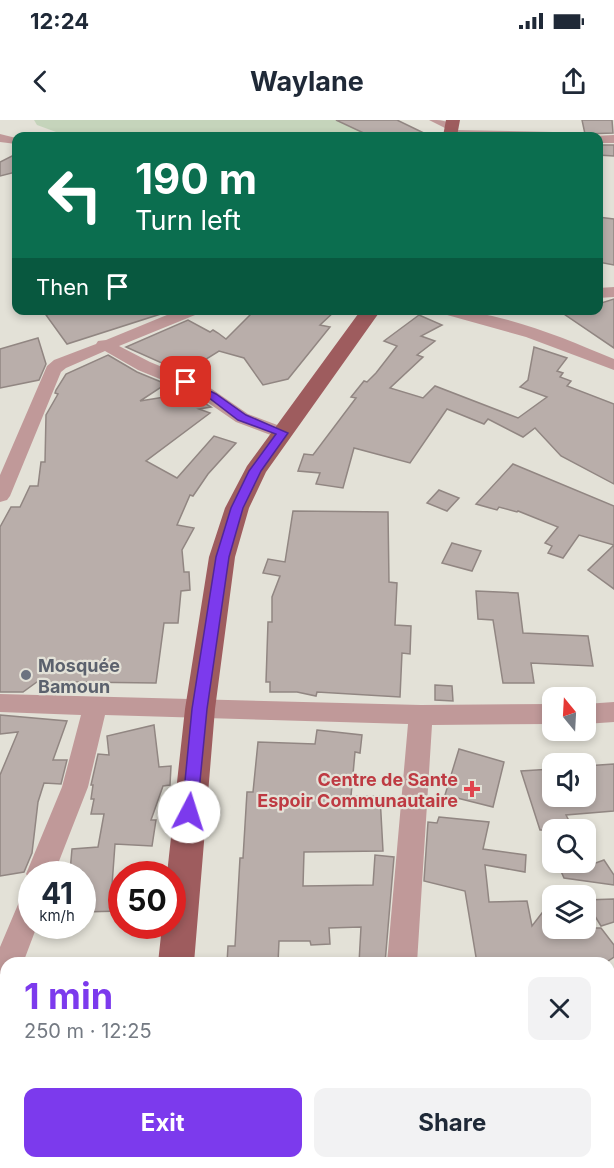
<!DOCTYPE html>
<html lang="en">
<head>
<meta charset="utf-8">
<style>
	body { margin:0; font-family:Inter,sans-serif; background:#f2f2f3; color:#1f2937; height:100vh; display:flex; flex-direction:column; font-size:22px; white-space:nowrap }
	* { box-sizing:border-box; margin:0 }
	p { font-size:20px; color:#747a83 }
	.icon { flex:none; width:33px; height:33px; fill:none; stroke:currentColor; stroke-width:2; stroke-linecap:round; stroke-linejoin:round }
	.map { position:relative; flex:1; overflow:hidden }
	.side { position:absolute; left:0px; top:837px; width:615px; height:212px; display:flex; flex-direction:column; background:#fff; border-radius:18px 18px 0 0; box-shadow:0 3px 9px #0003 }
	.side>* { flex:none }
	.top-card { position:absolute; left:12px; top:12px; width:591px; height:183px; border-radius:12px; box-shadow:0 3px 9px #0003; background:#0b6e4f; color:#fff; overflow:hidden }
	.needle { width:39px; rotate:342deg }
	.controls { position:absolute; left:542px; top:567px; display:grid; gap:12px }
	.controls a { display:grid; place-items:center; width:54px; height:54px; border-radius:12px; background:#fff; box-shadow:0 3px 9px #0003; font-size:30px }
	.speed { position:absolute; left:18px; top:741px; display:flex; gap:12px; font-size:30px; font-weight:700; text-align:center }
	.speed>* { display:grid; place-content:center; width:78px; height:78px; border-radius:50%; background:#fff; box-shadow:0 3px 9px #0003; line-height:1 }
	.speed small { font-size:15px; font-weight:400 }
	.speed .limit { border:9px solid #d22; background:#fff; color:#111 }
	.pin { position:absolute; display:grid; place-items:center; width:51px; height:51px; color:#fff; margin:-26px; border-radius:12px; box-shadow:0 3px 9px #0006 }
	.me { position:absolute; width:66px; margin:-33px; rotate:5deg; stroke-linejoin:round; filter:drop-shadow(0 0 4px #0008) }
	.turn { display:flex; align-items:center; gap:21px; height:126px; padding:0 24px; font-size:27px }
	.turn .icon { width:78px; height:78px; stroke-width:2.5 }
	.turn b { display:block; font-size:42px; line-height:51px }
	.then { display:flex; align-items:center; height:57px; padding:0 24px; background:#0003; gap:12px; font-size:22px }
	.round { display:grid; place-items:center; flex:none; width:63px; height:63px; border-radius:12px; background:#f2f2f3 }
	.head { display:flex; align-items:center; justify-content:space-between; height:102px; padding:0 24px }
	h1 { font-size:36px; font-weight:700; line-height:45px; color:#7c3aed }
	.cta { display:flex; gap:12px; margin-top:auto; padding:12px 24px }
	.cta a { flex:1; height:69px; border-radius:12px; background:#7c3aed; color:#fff; font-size:24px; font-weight:700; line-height:69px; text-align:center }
	.cta a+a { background:#f2f2f3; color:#1f2937 }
	.status { display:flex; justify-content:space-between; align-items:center; height:42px; padding:0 30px; background:#fff; direction:ltr }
	.status svg { height:16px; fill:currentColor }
	header { display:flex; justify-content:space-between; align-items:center; height:78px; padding:0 24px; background:#fff; font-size:27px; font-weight:700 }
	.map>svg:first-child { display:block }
</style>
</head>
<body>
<div class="status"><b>12:24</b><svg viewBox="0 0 49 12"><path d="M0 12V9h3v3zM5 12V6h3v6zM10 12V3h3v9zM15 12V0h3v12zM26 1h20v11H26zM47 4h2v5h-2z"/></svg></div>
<header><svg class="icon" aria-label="back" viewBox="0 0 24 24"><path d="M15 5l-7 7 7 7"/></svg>Waylane<svg class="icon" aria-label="share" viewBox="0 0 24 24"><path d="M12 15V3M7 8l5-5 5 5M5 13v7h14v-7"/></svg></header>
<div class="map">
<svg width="614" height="1048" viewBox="0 0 614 1048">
	<rect width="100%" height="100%" fill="#e3e1d7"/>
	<!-- green -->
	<polygon fill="#c5d4bb" points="34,0 351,0 378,15 67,16 37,5"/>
	<!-- building -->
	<g fill="#b9aeaa" stroke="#918682" stroke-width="1.5">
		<polygon points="336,0 397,0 430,16 370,16"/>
		<polygon points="582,0 612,0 613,13 585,14"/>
		<polygon points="598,25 614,25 614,36 598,35"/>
		<polygon points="16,34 16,52 0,56 0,42"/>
		<polygon points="598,97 614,99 614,145 598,142"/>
		<polygon points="614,179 614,228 558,190 598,190 598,184"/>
		<polygon points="64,190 168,190 170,191 67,224 46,195"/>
		<polygon points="255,190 336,190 320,205 330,207 288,259 263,265 244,238 219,231 184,253 126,227 188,200 210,212 213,210 218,213 226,219"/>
		<polygon points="419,195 442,205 421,216 435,221 417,235 423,237 390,268 423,278 435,266 518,298 547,277 520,267 528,260 534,227 567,238 557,251 563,253 560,257 571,261 567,266 614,284 614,364 561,336 535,308 523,317 488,299 484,304 447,289 410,343 354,328 343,368 316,364 320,353 298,351 304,334 313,335 356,278 351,277 364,261 367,262 376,253 397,226 384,221"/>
		<polygon points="38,218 46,244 39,260 0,268 0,229"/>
		<polygon points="108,235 137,252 166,264 140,281 189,273 211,287 199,289 210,293 146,341 177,358 214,316 236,323 208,354 193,376 190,375 177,405 194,408 182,430 184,452 189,452 190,470 181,471 178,503 164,503 156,563 75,562 72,567 41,559 23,572 0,572 0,407 11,387 20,387 30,366 38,366 41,342 45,342 46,295 58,274 55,273 56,270 66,254"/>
		<polygon points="513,344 614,386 614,469 588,450 614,425 579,415 563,438 548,433 552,426 545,423 558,407 518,391 517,392 499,387 497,390 476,384"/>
		<polygon points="439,370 459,378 447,391 427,383"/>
		<polygon points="293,391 388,392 389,462 397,463 395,505 411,506 410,534 402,533 400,577 317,572 316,576 297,572 270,572 270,562 266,562 268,502 272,502 272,477 280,456 263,453 268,439 285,442"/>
		<polygon points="452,423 481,431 472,451 442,443"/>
		<polygon points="476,471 518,473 523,513 588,516 593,546 531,543 534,563 503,563 493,500 478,499"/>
		<polygon points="435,565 452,566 453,581 435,580"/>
		<polygon points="0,595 67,601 53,640 67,640 61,664 44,663 38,682 32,733 24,752 0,756 0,655 18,612 0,614"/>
		<polygon points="154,605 159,647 171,646 170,665 163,666 151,700 156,700 152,726 115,724 112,765 122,766 122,791 82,792 82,751 70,752 72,729 98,727 104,694 91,694 94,679 91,679 93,665 91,665 98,634 109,635 107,616"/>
		<polygon points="317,610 362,615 360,633 355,632 351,676 380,676 383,731 304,732 303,766 373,765 375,735 394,737 385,843 359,843 361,807 329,808 330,824 311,825 310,821 279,821 278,843 227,843 228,826 235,826 240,738 243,738 247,672 253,672 258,622 315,624"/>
		<polygon points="459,629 504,642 493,687 445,675"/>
		<polygon points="614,644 614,691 566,695 574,710 540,710 521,651 552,649 552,676 585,676 585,646"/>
		<polygon points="439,697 489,702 483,729 526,735 525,752 485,745 489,782 527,781 532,806 552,780 552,808 601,808 614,825 614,837 605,843 477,843 465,771 424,761 428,702 437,703"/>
		<polygon points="604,740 614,755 614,765 564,758 557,742 593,744"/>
		<polygon points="614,779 614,802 601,806 585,780"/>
	</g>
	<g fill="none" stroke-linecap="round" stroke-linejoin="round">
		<!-- minor -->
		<g fill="#c09999" fill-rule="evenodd">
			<path d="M429 0C439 0 449 0 457 7L455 10 553 12 559 16H451L445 13 449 10Z"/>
			<polygon points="0,14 16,18 16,24 0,22"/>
			<polygon points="614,15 614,23 598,23 598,16 594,16"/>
			<polygon points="614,167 614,177 598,178 598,168"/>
			<polygon points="179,190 201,190 200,193 119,226 150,242 206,265 248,294 288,309 291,313 288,317 276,317 236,302 194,273 138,250 105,231 66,248 61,252 10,376 7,380 0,382 0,355 47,246 54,240 96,224 98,221 106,220"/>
			<path d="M439 190C499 190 559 216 614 239V250L526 217 440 193Z"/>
			<polygon points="0,574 421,585 552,584 552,604 432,605 417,843 387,843 408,604 105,595 88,667 54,754 32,754 32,763 26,754 62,667 81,595 0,592"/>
			<polygon points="614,582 614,602 585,604 585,584"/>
			<polygon points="32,771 32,806 37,806 23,843 6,843 6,856 0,854 0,827 22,775"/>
			<rect x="609" y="977" width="5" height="32"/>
			<rect x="365" y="1042" width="34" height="6"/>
		</g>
		<!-- major -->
		<g fill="#9e5c5e" fill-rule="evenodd">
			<polygon points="446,0 460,0 457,16 443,16"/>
			<polygon points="361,190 381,190 266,352 249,388 235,437 215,589 194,843 158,843 162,806 172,806 172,754 167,754 185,589 209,437 225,388 247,346"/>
			<polygon points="120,1042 163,1042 161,1048 118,1048"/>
		</g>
	</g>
	<!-- route -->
	<polygon fill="#7c3aed" stroke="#51269a" stroke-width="1.5" points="186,259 216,274 246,295 288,313 261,351 243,388 229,437 207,589 197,692 195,697 189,699 184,697 182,692 192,589 216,437 231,388 249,351 276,314 238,300 209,278 182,264 181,262"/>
	<!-- markers -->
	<circle fill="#6b7280" stroke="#e3e1d7" stroke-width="2" cx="26" cy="555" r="6"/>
	<path fill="#e0444e" stroke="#e3e1d7" stroke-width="2" d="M469 660h6v6h6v6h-6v6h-6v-6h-6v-6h6z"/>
	<g text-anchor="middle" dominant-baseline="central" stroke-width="4.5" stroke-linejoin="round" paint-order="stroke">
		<!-- worship labels -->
		<g font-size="18" font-weight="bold" fill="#5b616d" stroke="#e3e1d7" text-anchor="start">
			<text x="38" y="545">Mosquée<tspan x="38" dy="21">Bamoun</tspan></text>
		</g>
		<!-- health labels -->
		<g font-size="18" font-weight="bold" fill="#be3a42" stroke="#e3e1d7" text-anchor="end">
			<text x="458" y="659">Centre de Sante<tspan x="458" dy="21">Espoir Communautaire</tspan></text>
		</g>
	</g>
</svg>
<div class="controls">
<a><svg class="needle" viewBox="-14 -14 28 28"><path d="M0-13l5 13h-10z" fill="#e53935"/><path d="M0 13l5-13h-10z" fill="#747a83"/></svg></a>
<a><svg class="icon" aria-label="sound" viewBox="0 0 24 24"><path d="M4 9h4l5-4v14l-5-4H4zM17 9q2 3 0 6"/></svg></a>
<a><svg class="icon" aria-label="search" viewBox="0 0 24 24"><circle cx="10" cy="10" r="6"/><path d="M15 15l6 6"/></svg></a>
<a><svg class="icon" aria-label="layers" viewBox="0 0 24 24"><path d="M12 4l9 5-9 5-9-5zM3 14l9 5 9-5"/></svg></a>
</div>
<div class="speed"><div>41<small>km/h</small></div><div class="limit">50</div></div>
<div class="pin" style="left:186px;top:262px;background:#d93025"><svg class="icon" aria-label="arrive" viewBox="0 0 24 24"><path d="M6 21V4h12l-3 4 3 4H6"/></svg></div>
<svg class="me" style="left:189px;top:692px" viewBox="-20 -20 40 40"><circle r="19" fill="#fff"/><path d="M0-13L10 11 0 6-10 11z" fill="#7c3aed"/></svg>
<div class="top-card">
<div class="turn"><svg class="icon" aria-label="left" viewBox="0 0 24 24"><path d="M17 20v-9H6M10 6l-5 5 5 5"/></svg><div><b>190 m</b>Turn left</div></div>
<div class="then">Then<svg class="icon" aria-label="arrive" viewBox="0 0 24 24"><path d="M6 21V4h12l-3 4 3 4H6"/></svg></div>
</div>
<section class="side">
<div class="head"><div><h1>1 min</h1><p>250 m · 12:25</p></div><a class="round"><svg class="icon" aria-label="close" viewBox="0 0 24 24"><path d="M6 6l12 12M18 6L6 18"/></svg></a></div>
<div class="cta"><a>Exit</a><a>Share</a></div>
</section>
</div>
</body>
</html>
